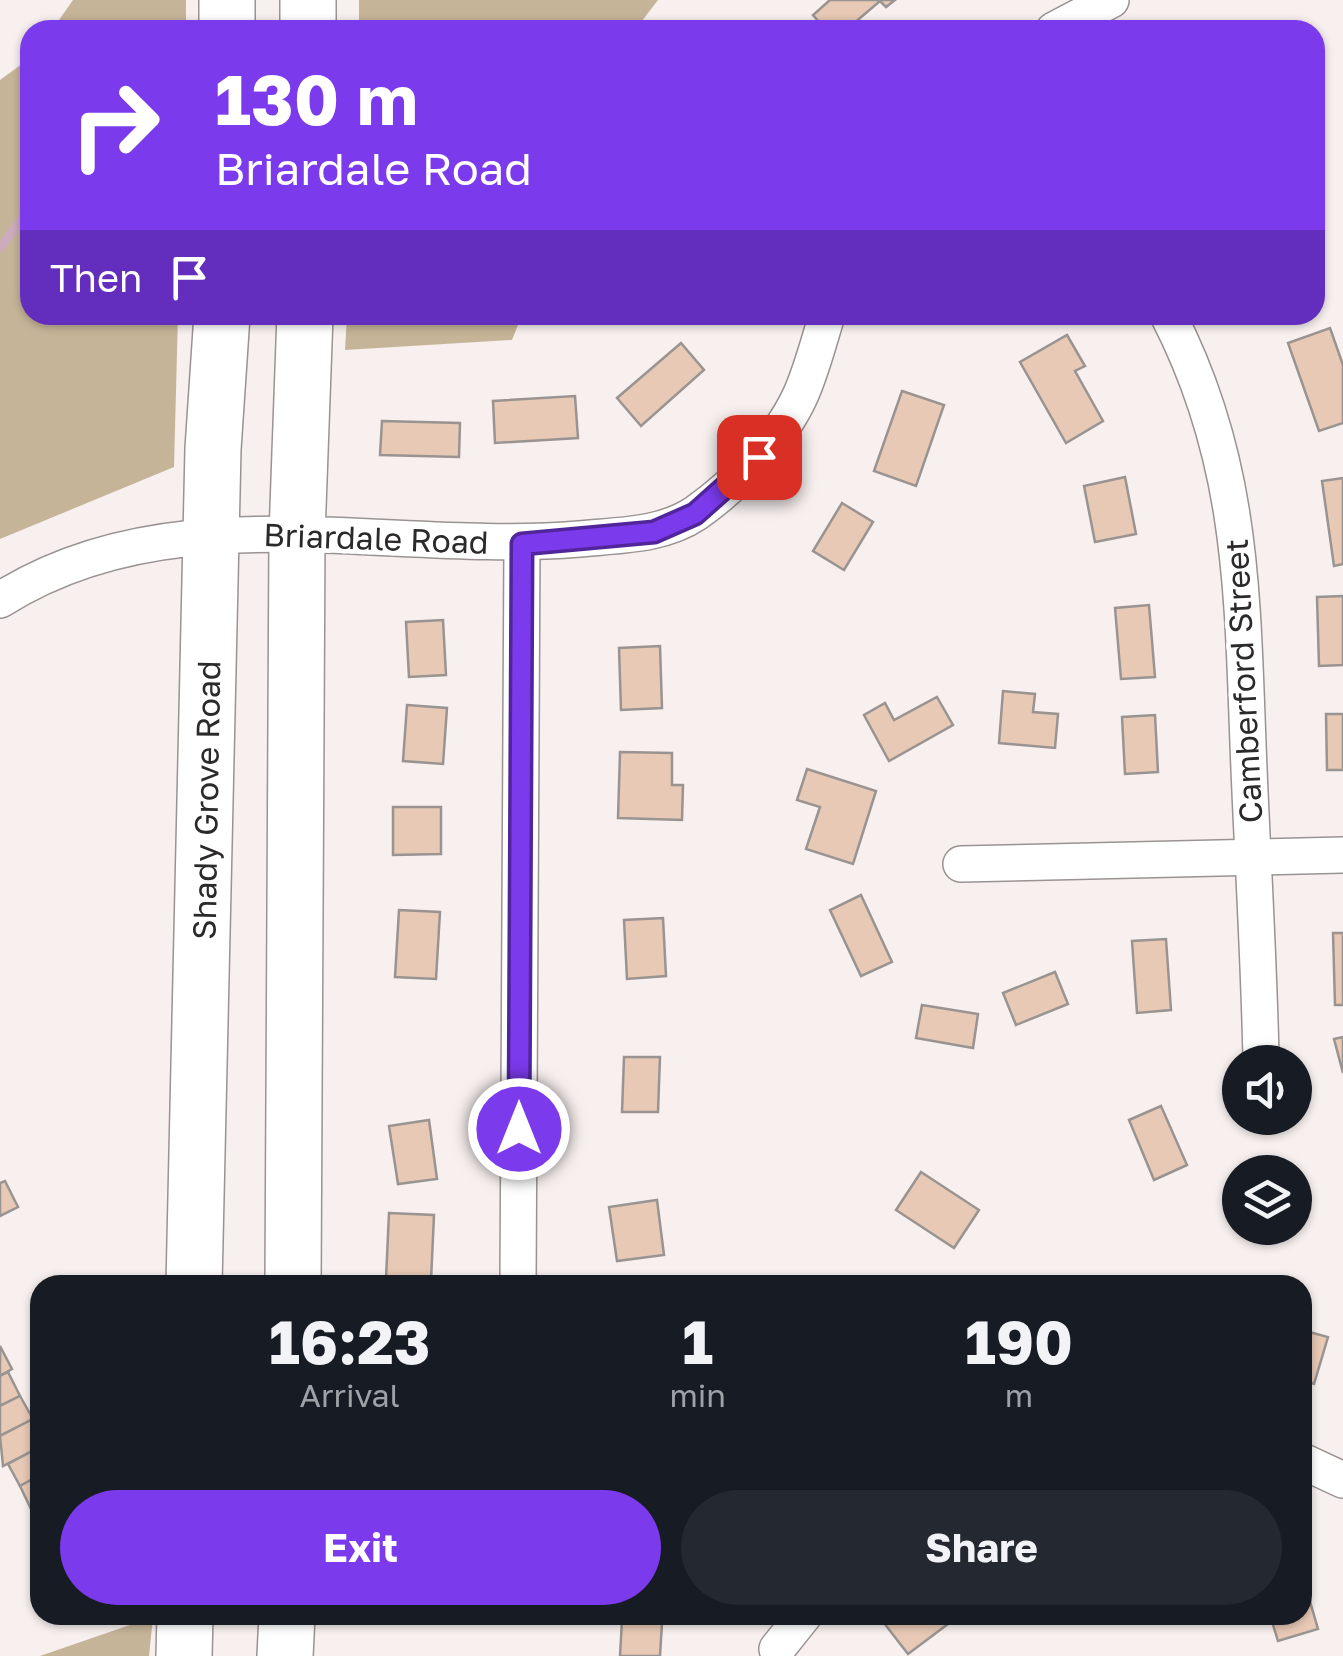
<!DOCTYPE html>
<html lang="en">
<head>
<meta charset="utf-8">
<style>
	body { margin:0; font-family:"Golos Text",sans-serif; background:#242831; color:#f1f3f6; height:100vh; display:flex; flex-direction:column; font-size:38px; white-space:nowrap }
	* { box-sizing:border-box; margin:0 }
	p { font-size:32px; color:#9ea1a6 }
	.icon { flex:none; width:55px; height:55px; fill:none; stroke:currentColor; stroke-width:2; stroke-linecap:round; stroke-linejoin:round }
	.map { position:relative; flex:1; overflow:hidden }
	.drawer { position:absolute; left:30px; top:1275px; width:1282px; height:350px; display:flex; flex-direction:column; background:#171b24; border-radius:30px; box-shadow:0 2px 8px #0004 }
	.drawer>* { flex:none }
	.hud { position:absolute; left:20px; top:20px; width:1305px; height:305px; border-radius:30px; box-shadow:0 2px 8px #0004; background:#7c3aed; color:#fff; overflow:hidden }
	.fabs { position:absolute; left:1222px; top:1045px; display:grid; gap:20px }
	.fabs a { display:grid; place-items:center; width:90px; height:90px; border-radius:50%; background:#171b24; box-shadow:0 2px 8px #0004; font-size:50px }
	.pin { position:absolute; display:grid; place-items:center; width:85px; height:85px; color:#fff; margin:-42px; border-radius:20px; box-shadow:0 5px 15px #0006 }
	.me { position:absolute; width:110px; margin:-55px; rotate:0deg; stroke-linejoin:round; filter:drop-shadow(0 0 8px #0008) }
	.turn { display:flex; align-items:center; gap:35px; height:210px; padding:0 30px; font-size:45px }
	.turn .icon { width:130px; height:130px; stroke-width:2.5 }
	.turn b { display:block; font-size:70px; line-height:85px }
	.then { display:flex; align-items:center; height:95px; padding:0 30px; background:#0003; gap:20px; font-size:38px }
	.eta { display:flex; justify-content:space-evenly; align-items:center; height:170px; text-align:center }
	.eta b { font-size:60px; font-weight:700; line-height:70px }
	.button { display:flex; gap:20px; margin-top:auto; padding:20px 30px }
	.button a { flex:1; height:115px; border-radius:60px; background:#7c3aed; color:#fff; font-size:40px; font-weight:700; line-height:115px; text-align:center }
	.button a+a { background:#242831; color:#f1f3f6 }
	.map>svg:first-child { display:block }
</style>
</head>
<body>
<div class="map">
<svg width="1343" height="1656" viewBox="0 0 1343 1656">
	<rect width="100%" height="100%" fill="#f7f0ef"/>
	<!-- forest -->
	<g fill="#c6b498">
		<polygon points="73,0 186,0 186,30 52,30"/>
		<polygon points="359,0 658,0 635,30 359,30"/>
		<polygon points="30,58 30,315 178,315 174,467 0,539 0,80"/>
		<polygon points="347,315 522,315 512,340 345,350"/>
		<polygon points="153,1617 149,1656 40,1656"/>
	</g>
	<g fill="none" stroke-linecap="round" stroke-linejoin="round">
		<!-- stream -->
		<polyline stroke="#cbabbc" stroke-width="9" points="0,248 30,208"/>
	</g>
	<!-- building -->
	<g fill="#e7c9b5" stroke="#999491" stroke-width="2.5">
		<polygon points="830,0 895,0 886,7 880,1 846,30 826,30 813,15"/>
		<polygon points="1330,328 1343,365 1343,423 1319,431 1288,343"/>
		<polygon points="1067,335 1085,366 1075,371 1103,421 1066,443 1020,362"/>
		<polygon points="681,343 704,370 641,426 617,398"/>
		<polygon points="902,391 944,405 916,486 874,471"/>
		<polygon points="575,396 578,438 495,443 493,401"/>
		<polygon points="382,421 460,423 459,457 380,455"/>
		<polygon points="1125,477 1136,534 1095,542 1084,486"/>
		<polygon points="1343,478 1343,564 1334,566 1322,481"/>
		<polygon points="842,503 873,522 844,570 813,551"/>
		<polygon points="1343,596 1343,665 1319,666 1317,597"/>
		<polygon points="1149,605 1155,677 1121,679 1115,608"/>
		<polygon points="443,620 446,675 409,677 406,622"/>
		<polygon points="660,646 662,708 621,710 619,648"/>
		<polygon points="1003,691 1035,694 1033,712 1058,714 1055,748 999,743"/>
		<polygon points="937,697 953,725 889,761 864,715 885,703 894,720"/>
		<polygon points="407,705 447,708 443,764 403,761"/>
		<polygon points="1326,714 1343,714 1343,770 1327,770"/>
		<polygon points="1155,715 1158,772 1125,774 1122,717"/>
		<polygon points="620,752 672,753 672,785 683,785 682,820 618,818"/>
		<polygon points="807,769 876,791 853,864 806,849 820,807 797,800"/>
		<polygon points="393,807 441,807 441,854 393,855"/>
		<polygon points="861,895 892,962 861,976 830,910"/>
		<polygon points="399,910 440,912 436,979 395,977"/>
		<polygon points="663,918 666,976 627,979 624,920"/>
		<polygon points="1333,933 1343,933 1343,1005 1335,1005"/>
		<polygon points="1166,939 1171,1010 1137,1013 1132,941"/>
		<polygon points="1055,972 1068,1004 1016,1025 1003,993"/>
		<polygon points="922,1005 978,1014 973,1048 916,1038"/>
		<polygon points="1343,1037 1343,1073 1334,1039"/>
		<polygon points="624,1057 660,1057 658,1112 622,1112"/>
		<polygon points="1161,1106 1187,1165 1154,1180 1129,1120"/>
		<polygon points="429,1120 437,1179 398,1184 389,1126"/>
		<polygon points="921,1172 979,1210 954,1248 896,1210"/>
		<polygon points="5,1181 18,1207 0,1216 0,1183"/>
		<polygon points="657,1200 664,1255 617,1261 609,1207"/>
		<polygon points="389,1213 434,1215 431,1281 386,1279"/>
		<polygon points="1302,1330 1328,1337 1314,1384 1302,1380"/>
		<polygon points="0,1346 12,1369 0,1376"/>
		<polygon points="8,1372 20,1396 0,1406 0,1376"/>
		<polygon points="20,1396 33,1419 0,1436 0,1406"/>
		<polygon points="33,1419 40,1447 3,1466 0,1436"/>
		<polygon points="40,1447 40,1475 20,1486 8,1464"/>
		<polygon points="40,1475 40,1507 32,1511 20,1486"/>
		<polygon points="1302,1574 1318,1629 1278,1641 1270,1615 1302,1615"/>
		<polygon points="895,1615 960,1615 908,1654 884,1623"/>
		<polygon points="622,1620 662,1623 660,1656 620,1656"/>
	</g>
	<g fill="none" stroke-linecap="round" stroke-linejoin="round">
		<defs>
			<g id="street">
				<polyline points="1054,30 1111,0"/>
				<path d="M1168 315C1246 466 1242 604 1249 769 1253 865 1259 962 1261 1059"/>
				<path d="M0 600C173 490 388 555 579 539 619 535 662 536 696 513 736 485 781 439 801 394 812 369 819 341 827 315"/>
				<polyline points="961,864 1343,855"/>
				<polyline points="518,1285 522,544"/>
				<polyline points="1302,1461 1343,1480"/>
				<polyline points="777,1649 804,1615"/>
			</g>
			<g id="primary">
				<polyline points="227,0 227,30"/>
				<polyline points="308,30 308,0"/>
				<polyline points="194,1285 213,449 222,315"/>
				<polyline points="293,1285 297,535 305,315"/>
				<polyline points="184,1656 185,1615"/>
				<polyline points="285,1656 287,1615"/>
			</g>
		</defs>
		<!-- street casing -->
		<use href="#street" stroke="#999392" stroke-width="38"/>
		<!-- primary casing -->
		<use href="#primary" stroke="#999392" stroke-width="58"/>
		<!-- street -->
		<use href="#street" stroke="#fff" stroke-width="35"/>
		<!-- primary -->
		<use href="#primary" stroke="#fff" stroke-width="55"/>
	</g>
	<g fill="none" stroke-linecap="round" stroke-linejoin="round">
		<defs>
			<polyline id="route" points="519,1129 522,544 654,532 695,514 759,457"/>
		</defs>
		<!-- route casing -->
		<use href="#route" stroke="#51269a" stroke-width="25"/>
		<!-- route -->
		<use href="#route" stroke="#7c3aed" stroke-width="18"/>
	</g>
	<g text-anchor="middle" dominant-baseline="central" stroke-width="9" stroke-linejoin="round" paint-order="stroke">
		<!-- street labels -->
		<g font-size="32" fill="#2b2929" stroke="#fff">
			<text transform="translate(376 538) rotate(2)">Briardale Road</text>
			<text transform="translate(1243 681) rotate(-93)">Camberford Street</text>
			<text transform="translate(206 800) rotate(-89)">Shady Grove Road</text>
		</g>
	</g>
</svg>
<div class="fabs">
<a><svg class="icon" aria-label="sound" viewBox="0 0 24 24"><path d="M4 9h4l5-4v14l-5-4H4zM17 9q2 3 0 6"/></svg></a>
<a><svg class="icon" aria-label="layers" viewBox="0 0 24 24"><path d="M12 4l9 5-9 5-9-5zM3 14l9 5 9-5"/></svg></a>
</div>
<div class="pin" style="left:759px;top:457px;background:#d93025"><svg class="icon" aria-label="arrive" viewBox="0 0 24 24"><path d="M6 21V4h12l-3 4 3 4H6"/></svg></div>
<svg class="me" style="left:519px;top:1129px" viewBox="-20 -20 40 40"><circle r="17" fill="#7c3aed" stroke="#fff" stroke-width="3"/><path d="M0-11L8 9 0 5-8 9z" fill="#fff"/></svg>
<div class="hud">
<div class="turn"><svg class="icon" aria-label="right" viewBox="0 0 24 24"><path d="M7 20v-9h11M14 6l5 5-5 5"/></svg><div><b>130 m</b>Briardale Road</div></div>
<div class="then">Then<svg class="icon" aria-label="arrive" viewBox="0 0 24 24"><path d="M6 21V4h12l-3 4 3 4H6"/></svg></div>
</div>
<section class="drawer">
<div class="eta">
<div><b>16:23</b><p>Arrival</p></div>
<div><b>1</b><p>min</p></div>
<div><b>190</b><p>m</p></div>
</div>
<div class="button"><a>Exit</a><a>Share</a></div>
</section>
</div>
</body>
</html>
